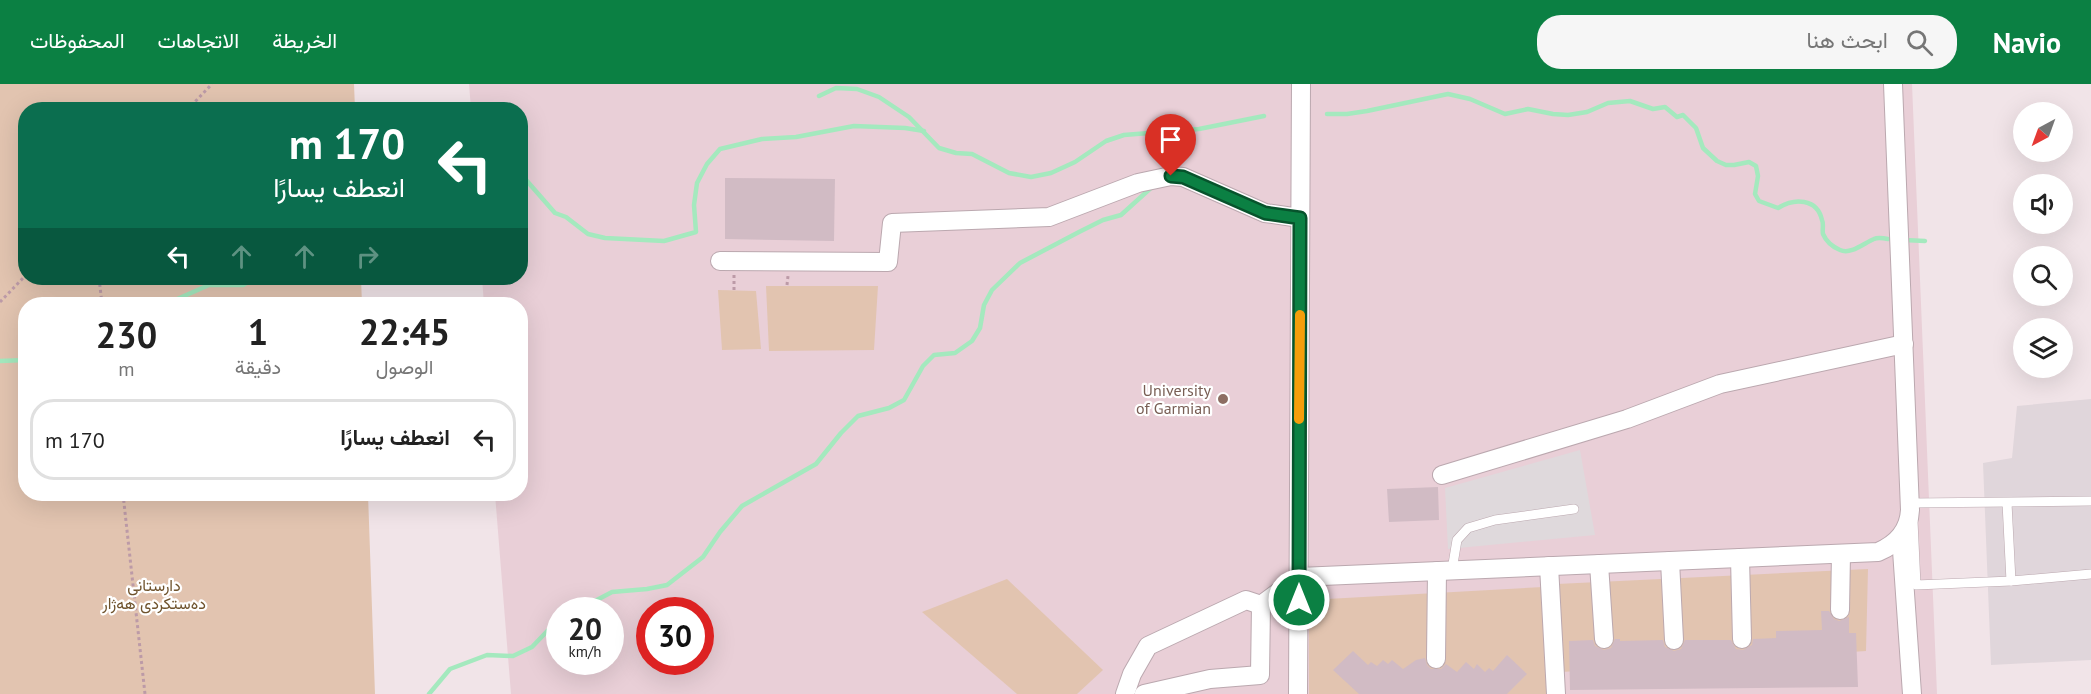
<!DOCTYPE html>
<html lang="ar">
<head>
<meta charset="utf-8">
<style>
	body { margin:0; font-family:"PT Sans",Vazirmatn,sans-serif; background:#f6f6f6; color:#222; direction:rtl; height:100vh; display:flex; flex-direction:column; font-size:22px; white-space:nowrap }
	* { box-sizing:border-box; margin:0 }
	p { font-size:20px; color:#767676 }
	.icon { flex:none; width:33px; height:33px; fill:none; stroke:currentColor; stroke-width:2; stroke-linecap:round; stroke-linejoin:round }
	.map { position:relative; flex:1; overflow:hidden; direction:ltr }
	.sheet { position:absolute; left:18px; top:213px; width:510px; height:204px; display:flex; flex-direction:column; background:#fff; border-radius:24px; box-shadow:0 6px 24px #0002; direction:rtl }
	.sheet>* { flex:none }
	.hud { position:absolute; left:18px; top:18px; width:510px; height:183px; border-radius:24px; box-shadow:0 6px 24px #0002; direction:rtl; background:#0b6e4f; color:#fff; overflow:hidden }
	.needle { width:39px; rotate:221deg }
	.tools { position:absolute; left:2013px; top:18px; display:grid; gap:12px }
	.tools a { display:grid; place-items:center; width:60px; height:60px; border-radius:50%; background:#fff; box-shadow:0 6px 24px #0002; font-size:30px }
	.speed { position:absolute; left:546px; top:513px; display:flex; gap:12px; font-size:30px; font-weight:700; text-align:center }
	.speed>* { display:grid; place-content:center; width:78px; height:78px; border-radius:50%; background:#fff; box-shadow:0 6px 24px #0002; line-height:1 }
	.speed small { font-size:15px; font-weight:400 }
	.speed .limit { border:9px solid #d22; background:#fff; color:#111 }
	.pin { position:absolute; display:grid; place-items:center; width:51px; height:51px; color:#fff; margin:-62px -26px; border-radius:50% 50% 50% 0; rotate:-45deg; box-shadow:0 0 6px #0007 }
	.pin .icon { rotate:45deg }
	.me { position:absolute; width:66px; margin:-33px; rotate:0deg; stroke-linejoin:round; filter:drop-shadow(0 0 4px #0008) }
	.turn { display:flex; align-items:center; gap:21px; height:126px; padding:0 24px; font-size:27px }
	.turn .icon { width:78px; height:78px; stroke-width:2.5 }
	.turn b { display:block; font-size:42px; line-height:51px }
	.lanes { display:flex; align-items:center; height:57px; padding:0 24px; background:#0003; justify-content:center; gap:30px; direction:ltr }
	.lanes .off { opacity:.35 }
	.eta { display:flex; justify-content:space-evenly; align-items:center; height:102px; text-align:center }
	.eta b { font-size:36px; font-weight:700; line-height:42px }
	ul { padding:0; list-style:none }
	li { display:flex; align-items:center; gap:18px; height:81px; margin:0 12px 9px; padding:0 12px; border:3px solid #e0e0e0; border-radius:24px }
	li div { flex:1 }
	li b { display:block; font-size:22px }
	li em { font-style:normal }
	header { display:flex; align-items:center; gap:36px; box-sizing:border-box; height:84px; padding:0 30px; background:#0b8043; color:#fff }
	header strong { font-size:28px }
	nav { display:flex; gap:33px; margin-inline-start:auto; font-size:21px }
	.search { width:420px; height:54px; background:#f6f6f6; display:flex; align-items:center; gap:15px; box-sizing:border-box; padding:0 21px; border-radius:24px; color:#767676; font-size:22px }
	.map>svg:first-child { display:block }
</style>
</head>
<body>
<header>
<strong>Navio</strong>
<div class="search"><svg class="icon" aria-label="search" viewBox="0 0 24 24"><circle cx="10" cy="10" r="6"/><path d="M15 15l6 6"/></svg>ابحث هنا</div>
<nav><a>الخريطة</a><a>الاتجاهات</a><a>المحفوظات</a></nav>
</header>
<div class="map">
<svg width="2091" height="610" viewBox="0 0 2091 610">
	<rect width="100%" height="100%" fill="#f1e4e8"/>
	<!-- industrial -->
	<polygon fill="#e0d6db" points="2091,315 2091,576 1991,581 1983,379 2012,374 2017,322"/>
	<!-- education -->
	<path fill="#e9cfd7" fill-rule="evenodd" d="M469 0H1912L1937 610H511L495 410H520V220H484L482 194H520V26L471 25ZM560 526H610V578H560ZM650 526H700V578H650Z"/>
	<!-- green -->
	<g fill="#e2c4b0">
		<polygon points="0,0 354,0 355,25 26,26 26,194 361,194 362,220 26,220 26,410 368,410 375,610 0,610"/>
		<polygon points="766,202 878,202 874,266 769,267"/>
		<polygon points="718,206 756,207 761,265 722,266"/>
		<polygon points="1868,485 1866,567 1562,588 1557,500"/>
		<polygon points="1007,495 1103,586 1077,610 1017,610 922,528"/>
		<polygon points="1543,503 1549,610 1309,610 1309,516"/>
	</g>
	<!-- parking -->
	<polygon fill="#dfd9dc" points="1580,366 1595,451 1448,465 1445,404"/>
	<g fill="none" stroke-linecap="round" stroke-linejoin="round">
		<!-- stream -->
		<g stroke="#a4e9be" stroke-width="4.5">
			<polyline points="819,12 836,4 857,5 879,13 909,33 939,64 956,69 972,70 1009,89 1031,93 1051,89 1075,78 1106,57 1124,51 1199,45 1264,32"/>
			<path d="M1327 30H1347L1367 27 1448 10 1470 15 1505 30 1528 25 1553 30 1568 31 1587 28 1608 19 1630 17 1653 25 1665 23 1677 33 1683 31 1696 44 1703 64 1717 77 1726 81H1734L1749 78 1756 82 1758 92 1755 110 1759 117 1778 124C1794 114 1817 114 1822 136 1824 140 1822 146 1823 150 1826 157 1833 163 1840 166 1851 171 1864 159 1874 155 1878 153 1883 154 1888 155"/>
			<polyline points="1165,81 1192,46"/>
			<polyline points="520,89 555,129 566,133 588,150 605,154 664,157 696,148 694,121 697,99 707,80 720,65 762,55 796,53 854,42 905,44 924,47"/>
			<polyline points="1904,156 1925,157"/>
			<polyline points="171,220 175,216 209,201 243,201 255,194"/>
			<polyline points="0,277 26,276"/>
			<polyline points="578,526 612,508 647,505 667,501 703,473 720,448 742,422 816,380 841,349 858,332 889,324 904,316 923,282 934,271 955,269 972,257 980,244 984,221 992,206 1020,179 1079,148 1103,136 1121,131 1152,103"/>
			<polyline points="429,610 450,585 487,571 513,572 532,563 554,540 560,537"/>
		</g>
	</g>
	<!-- building -->
	<g fill="#d1bbc4">
		<polygon points="725,94 835,95 834,157 725,155"/>
		<polygon points="1438,403 1439,436 1389,438 1387,405"/>
		<polygon points="1821,527 1829,527 1834,535 1839,537 1849,533 1849,549 1856,549 1858,603 1570,606 1569,557 1593,556 1595,562 1604,566 1611,564 1615,555 1620,555 1620,557 1663,556 1665,563 1674,567 1681,565 1685,556 1731,556 1736,565 1743,566 1752,561 1753,555 1776,554 1776,547 1822,546"/>
		<polygon points="1353,567 1368,581 1371,578 1377,582 1383,576 1388,580 1392,576 1403,585 1416,576 1425,574 1427,581 1431,585 1441,585 1446,580 1457,588 1466,578 1474,585 1477,580 1485,588 1489,584 1493,587 1507,571 1527,590 1507,610 1359,610 1333,586"/>
	</g>
	<g fill="none" stroke-linecap="round" stroke-linejoin="round">
		<defs>
			<g id="lane">
				<polyline points="1912,419 2091,417"/>
				<polyline points="2007,419 2011,497"/>
				<polyline points="1913,437 1916,501 2011,497 2091,490"/>
				<polyline points="1452,486 1457,456 1468,444 1495,436 1574,425"/>
			</g>
			<g id="street">
				<polyline points="720,177 888,178 892,139 1049,133 1138,99 1171,92 1183,93 1265,129 1300,134"/>
				<polyline points="1442,391 1627,335 1720,300 1904,260"/>
				<polyline points="1901,452 1912,610"/>
				<polyline points="1740,474 1742,555"/>
				<polyline points="1670,477 1674,556"/>
				<polyline points="1599,480 1604,555"/>
				<polyline points="1549,482 1556,610"/>
				<polyline points="1840,526 1841,470"/>
				<polyline points="1436,575 1437,487"/>
				<polyline points="1125,610 1132,590 1148,562 1246,516 1261,521"/>
				<path d="M1144 610 1210 595 1260 591 1261 521 1299 493 1878 468C1897 460 1909 447 1910 426L1893 0"/>
				<polyline points="1298,610 1301,0"/>
			</g>
		</defs>
		<!-- lane casing -->
		<use href="#lane" stroke="#bba8af" stroke-width="10"/>
		<!-- street casing -->
		<use href="#street" stroke="#bba8af" stroke-width="20"/>
		<!-- path -->
		<g stroke="#bc9aa7" stroke-width="3" stroke-dasharray="3 3" stroke-linecap="butt">
			<polyline points="187,26 212,0"/>
			<polyline points="734,191 734,207"/>
			<polyline points="99,194 102,220"/>
			<polyline points="787,201 788,192"/>
			<polyline points="0,218 26,191"/>
			<polyline points="123,410 145,610"/>
		</g>
		<!-- lane -->
		<use href="#lane" stroke="#fff" stroke-width="9"/>
		<!-- street -->
		<use href="#street" stroke="#fff" stroke-width="18"/>
	</g>
	<g fill="none" stroke-linecap="round" stroke-linejoin="round">
		<defs>
			<polyline id="route" points="1171,92 1183,93 1265,129 1300,134 1299,516"/>
		</defs>
		<!-- route casing -->
		<use href="#route" stroke="#07532c" stroke-width="15"/>
		<!-- route -->
		<use href="#route" stroke="#0b8043" stroke-width="10"/>
		<!-- slow -->
		<polyline stroke="#f59e0b" stroke-width="10" points="1299,335 1300,231"/>
	</g>
	<!-- markers -->
	<circle fill="#8d6e63" stroke="#fff" stroke-width="2" cx="1223" cy="315" r="6"/>
	<g text-anchor="middle" dominant-baseline="central" stroke-width="4.5" stroke-linejoin="round" paint-order="stroke">
		<!-- education labels -->
		<g font-size="16" fill="#785e54" stroke="#fff" text-anchor="end">
			<text x="1211" y="306">University<tspan x="1211" dy="18">of Garmian</tspan></text>
		</g>
		<!-- park labels -->
		<g font-size="16" fill="#6f532d" stroke="#fff">
			<text x="154" y="501">دارستانی<tspan x="154" dy="18">دەستکردی هەژار</tspan></text>
		</g>
	</g>
</svg>
<div class="tools">
<a><svg class="needle" viewBox="-14 -14 28 28"><path d="M0-13l5 13h-10z" fill="#e53935"/><path d="M0 13l5-13h-10z" fill="#767676"/></svg></a>
<a><svg class="icon" aria-label="sound" viewBox="0 0 24 24"><path d="M4 9h4l5-4v14l-5-4H4zM17 9q2 3 0 6"/></svg></a>
<a><svg class="icon" aria-label="search" viewBox="0 0 24 24"><circle cx="10" cy="10" r="6"/><path d="M15 15l6 6"/></svg></a>
<a><svg class="icon" aria-label="layers" viewBox="0 0 24 24"><path d="M12 4l9 5-9 5-9-5zM3 14l9 5 9-5"/></svg></a>
</div>
<div class="speed"><div>20<small>km/h</small></div><div class="limit">30</div></div>
<div class="pin" style="left:1171px;top:92px;background:#d93025"><svg class="icon" aria-label="arrive" viewBox="0 0 24 24"><path d="M6 21V4h12l-3 4 3 4H6"/></svg></div>
<svg class="me" style="left:1299px;top:516px" viewBox="-20 -20 40 40"><circle r="17" fill="#0b8043" stroke="#fff" stroke-width="3"/><path d="M0-11L8 9 0 5-8 9z" fill="#fff"/></svg>
<div class="hud">
<div class="turn"><svg class="icon" aria-label="left" viewBox="0 0 24 24"><path d="M17 20v-9H6M10 6l-5 5 5 5"/></svg><div><b>170 m</b>انعطف يسارًا</div></div>
<div class="lanes"><svg class="icon" aria-label="left" viewBox="0 0 24 24"><path d="M17 20v-9H6M10 6l-5 5 5 5"/></svg><svg class="icon off" aria-label="ahead" viewBox="0 0 24 24"><path d="M12 20V5M6 11l6-6 6 6"/></svg><svg class="icon off" aria-label="ahead" viewBox="0 0 24 24"><path d="M12 20V5M6 11l6-6 6 6"/></svg><svg class="icon off" aria-label="right" viewBox="0 0 24 24"><path d="M7 20v-9h11M14 6l5 5-5 5"/></svg></div>
</div>
<section class="sheet">
<div class="eta">
<div><b>22:45</b><p>الوصول</p></div>
<div><b>1</b><p>دقيقة</p></div>
<div><b>230</b><p>m</p></div>
</div>
<ul>
<li><svg class="icon" aria-label="left" viewBox="0 0 24 24"><path d="M17 20v-9H6M10 6l-5 5 5 5"/></svg><div><b>انعطف يسارًا</b></div><em>170 m</em></li>
</ul>
</section>
</div>
</body>
</html>
